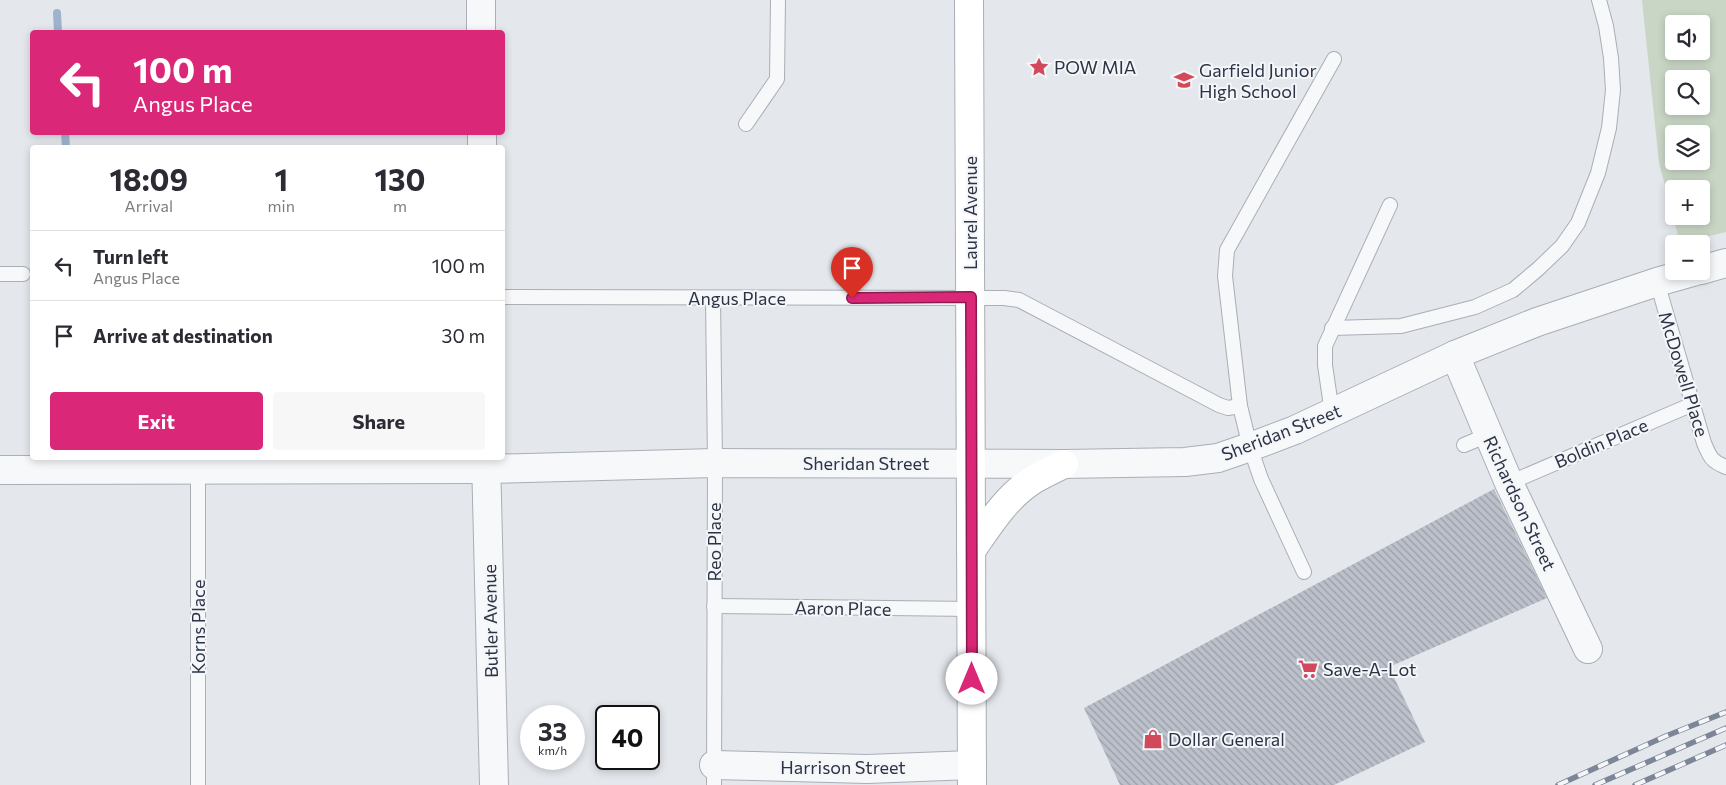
<!DOCTYPE html>
<html lang="en">
<head>
<meta charset="utf-8">
<style>
	body { margin:0; font-family:Commissioner,sans-serif; background:#f7f7f7; color:#2b2b33; height:100vh; display:flex; flex-direction:column; font-size:19px; white-space:nowrap }
	* { box-sizing:border-box; margin:0 }
	p { font-size:16px; color:#7c7c81 }
	.icon { flex:none; width:28px; height:28px; fill:none; stroke:currentColor; stroke-width:2; stroke-linecap:round; stroke-linejoin:round }
	.map { position:relative; flex:1; overflow:hidden }
	.panel { position:absolute; left:30px; top:145px; width:475px; height:315px; display:flex; flex-direction:column; background:#fff; border-radius:5px; box-shadow:0 2px 8px #0003 }
	.panel>* { flex:none }
	.top-card { position:absolute; left:30px; top:30px; width:475px; height:105px; border-radius:5px; box-shadow:0 2px 8px #0003; background:#db2777; color:#fff; overflow:hidden }
	.buttons { position:absolute; left:1665px; top:15px; display:grid; gap:10px }
	.buttons a { display:grid; place-items:center; width:45px; height:45px; border-radius:5px; background:#fff; box-shadow:0 2px 8px #0003; font-size:25px }
	.speed { position:absolute; left:520px; top:705px; display:flex; gap:10px; font-size:25px; font-weight:700; text-align:center }
	.speed>* { display:grid; place-content:center; width:65px; height:65px; border-radius:50%; background:#fff; box-shadow:0 2px 8px #0003; line-height:1 }
	.speed small { font-size:12px; font-weight:400 }
	.speed .limit { border:2px solid #111; border-radius:8px; background:#fff; color:#111 }
	.pin { position:absolute; display:grid; place-items:center; width:42px; height:42px; color:#fff; margin:-51px -21px; border-radius:50% 50% 50% 0; rotate:-45deg; box-shadow:0 0 5px #0007 }
	.pin .icon { rotate:45deg }
	.me { position:absolute; width:55px; margin:-28px; rotate:0deg; stroke-linejoin:round; filter:drop-shadow(0 0 4px #0008) }
	.turn { display:flex; align-items:center; gap:18px; height:105px; padding:0 20px; font-size:22px }
	.turn .icon { width:65px; height:65px; stroke-width:2.5 }
	.turn b { display:block; font-size:35px; line-height:42px }
	.eta { display:flex; justify-content:space-evenly; align-items:center; height:85px; text-align:center }
	.eta b { font-size:30px; font-weight:700; line-height:35px }
	.primary-button { display:flex; gap:10px; margin-top:auto; padding:10px 20px }
	.primary-button a { flex:1; height:58px; border-radius:5px; background:#db2777; color:#fff; font-size:20px; font-weight:700; line-height:58px; text-align:center }
	.primary-button a+a { background:#f7f7f7; color:#2b2b33 }
	ul { padding:0; list-style:none }
	li { display:flex; align-items:center; gap:15px; height:70px; padding:0 20px; border-top:1px solid #e1e1e2 }
	li div { flex:1 }
	li b { display:block; font-size:19px }
	li em { font-style:normal }
	.map>svg:first-child { display:block }
</style>
</head>
<body>
<div class="map">
<svg width="1726" height="785" viewBox="0 0 1726 785">
	<defs>
		<pattern id="building-back-hatch" width="6" height="6" patternUnits="userSpaceOnUse" patternTransform="scale(1.25)"><rect width="6" height="6" fill="#bbc0ca"/><path d="M-1 5l2 2M0 0l6 6M5-1l2 2" fill="none" stroke="#989da6"/></pattern>
	</defs>
	<rect width="100%" height="100%" fill="#e4e7ec"/>
	<!-- green -->
	<path fill="#c9d6c5" fill-rule="evenodd" d="M1642 0H1726V232L1680 243 1659 163ZM1674 24H1701V51H1674ZM1674 79H1701V106H1674ZM1674 134H1701V161H1674ZM1674 189H1701V216H1674Z"/>
	<g fill="none" stroke-linecap="round" stroke-linejoin="round">
		<!-- stream -->
		<g stroke="#9fb4cc" stroke-width="8">
			<polyline points="57,13 58,32"/>
			<polyline points="65,132 66,148"/>
		</g>
	</g>
	<!-- building -->
	<polygon fill="url(#building-back-hatch)" points="1494,489 1547,598 1389,667 1425,742 1334,785 1120,785 1084,708"/>
	<g fill="none" stroke-linecap="round" stroke-linejoin="round">
		<defs>
			<g id="lane">
				<polyline points="746,124 777,79 778,0"/>
				<polyline points="0,274 23,274"/>
				<path d="M1657 282 1704 443C1710 457 1711 461 1726 467"/>
				<polyline points="502,297 1004,298 1019,300 1219,405 1228,408 1240,406"/>
				<polyline points="713,298 715,463 714,785"/>
				<polyline points="1332,328 1401,326 1475,307 1513,290 1538,269 1562,246 1578,223 1598,173 1609,128 1613,90 1611,58 1606,26 1599,0"/>
				<polyline points="1332,413 1325,365 1325,346 1390,205"/>
				<polyline points="1464,445 1488,435"/>
				<polyline points="1509,483 1693,404"/>
				<polyline points="1304,572 1261,479 1250,447 1240,406 1225,276 1227,250 1334,59"/>
				<polyline points="714,606 972,609"/>
				<polyline points="198,785 198,470"/>
			</g>
			<g id="street">
				<polyline points="481,0 481,32"/>
				<polyline points="482,132 482,148"/>
				<polyline points="1701,270 1726,263"/>
				<polyline points="1455,355 1509,483 1588,649"/>
				<polyline points="486,458 494,785"/>
				<polyline points="0,470 486,469 715,463 1064,464 1185,462 1218,458 1250,447 1295,430 1455,355 1537,322 1657,282 1696,271"/>
				<polyline points="714,765 867,769 972,765"/>
			</g>
			<g id="secondary">
				<polyline points="969,0 972,785"/>
				<path d="M971 551C989 525 1006 497 1033 480 1043 474 1054 469 1064 464"/>
			</g>
		</defs>
		<!-- lane casing -->
		<use href="#lane" stroke="#a9aeb7" stroke-width="16"/>
		<!-- street casing -->
		<use href="#street" stroke="#a9aeb7" stroke-width="30"/>
		<!-- secondary casing -->
		<use href="#secondary" stroke="#a9aeb7" stroke-width="30"/>
		<!-- lane -->
		<use href="#lane" stroke="#f7f8fa" stroke-width="14"/>
		<!-- street -->
		<use href="#street" stroke="#f7f8fa" stroke-width="28"/>
		<!-- secondary -->
		<use href="#secondary" stroke="#fff" stroke-width="28"/>
		<defs>
			<g id="rail">
				<polyline points="1558,785 1666,736 1726,712"/>
				<polyline points="1595,785 1726,728"/>
				<polyline points="1635,785 1726,745"/>
			</g>
		</defs>
		<!-- rail casing -->
		<use href="#rail" stroke="#7d8696" stroke-width="5.5"/>
		<!-- rail -->
		<use href="#rail" stroke="#f4f6f9" stroke-width="4" stroke-dasharray="11" stroke-linecap="butt"/>
	</g>
	<g fill="none" stroke-linecap="round" stroke-linejoin="round">
		<defs>
			<polyline id="route" points="852,298 971,297 972,679"/>
		</defs>
		<!-- route casing -->
		<use href="#route" stroke="#8e194d" stroke-width="12"/>
		<!-- route -->
		<use href="#route" stroke="#db2777" stroke-width="9"/>
	</g>
	<!-- icons -->
	<defs>
		<symbol id="sight-bare" viewBox="-9 -9 18 18"><path d="M0-6L1.8-2.2L6-1.7L2.9 1.2L3.7 5.4L0 3.3L-3.7 5.4L-2.9 1.2L-6-1.7L-1.8-2.2Z" fill="#d1495b" stroke="#f4f6f9" stroke-width="2.5" paint-order="stroke"/></symbol>
		<symbol id="school-bare" viewBox="-9 -9 18 18"><path d="M0-5L7-2L0 1L-7-2ZM-4 1L0 2.5L4 1V4Q0 6-4 4Z" fill="#d1495b" stroke="#f4f6f9" stroke-width="2.5" paint-order="stroke"/></symbol>
		<symbol id="supermarket-bare" viewBox="-9 -9 18 18"><path d="M-6-5.5h2.5l.6 2H6L4.5 2H-2.5L-4.4-4H-6ZM-1.5 3.2a1.3 1.3 0 1 0 .1 0ZM3 3.2a1.3 1.3 0 1 0 .1 0Z" fill="#d1495b" stroke="#f4f6f9" stroke-width="2.5" paint-order="stroke"/></symbol>
		<symbol id="shop-bare" viewBox="-9 -9 18 18"><path d="M-5-2.5h2.3a2.7 3.5 0 0 1 5.4 0H5L5.5 6h-11ZM-1.5-2.5h3a1.5 2.3 0 0 0-3 0Z" fill="#d1495b" stroke="#f4f6f9" stroke-width="2.5" paint-order="stroke"/></symbol>
	</defs>
	<g fill-rule="evenodd">
		<use href="#sight-bare" x="1025" y="53" width="28" height="28"/>
		<use href="#school-bare" x="1170" y="66" width="28" height="28"/>
		<use href="#supermarket-bare" x="1294" y="655" width="28" height="28"/>
		<use href="#shop-bare" x="1139" y="725" width="28" height="28"/>
	</g>
	<g text-anchor="middle" dominant-baseline="central" stroke-width="4" stroke-linejoin="round" paint-order="stroke">
		<!-- poi labels -->
		<g font-size="18" fill="#2b3445" stroke="#f4f6f9" text-anchor="start">
			<text x="1054" y="67">POW MIA</text>
			<text x="1199" y="70">Garfield Junior<tspan x="1199" dy="21">High School</tspan></text>
			<text x="1323" y="669">Save-A-Lot</text>
			<text x="1168" y="739">Dollar General</text>
		</g>
		<!-- street labels -->
		<g font-size="18" fill="#2b3445" stroke="#f4f6f9">
			<text transform="translate(970 213) rotate(-90)">Laurel Avenue</text>
			<text x="737" y="298">Angus Place</text>
			<text transform="translate(1684 374) rotate(73)">McDowell Place</text>
			<text transform="translate(1281 432) rotate(-21)">Sheridan Street</text>
			<text transform="translate(1601 443) rotate(-23)">Boldin Place</text>
			<text x="866" y="463">Sheridan Street</text>
			<text transform="translate(1520 503) rotate(65)">Richardson Street</text>
			<text transform="translate(714 542) rotate(-90)">Reo Place</text>
			<text transform="translate(843 608) rotate(1)">Aaron Place</text>
			<text transform="translate(490 621) rotate(-91)">Butler Avenue</text>
			<text transform="translate(198 627) rotate(-90)">Korns Place</text>
			<text x="843" y="767">Harrison Street</text>
		</g>
	</g>
</svg>
<div class="buttons">
<a><svg class="icon" aria-label="sound" viewBox="0 0 24 24"><path d="M4 9h4l5-4v14l-5-4H4zM17 9q2 3 0 6"/></svg></a>
<a><svg class="icon" aria-label="search" viewBox="0 0 24 24"><circle cx="10" cy="10" r="6"/><path d="M15 15l6 6"/></svg></a>
<a><svg class="icon" aria-label="layers" viewBox="0 0 24 24"><path d="M12 4l9 5-9 5-9-5zM3 14l9 5 9-5"/></svg></a>
<a>+</a>
<a>−</a>
</div>
<div class="speed"><div>33<small>km/h</small></div><div class="limit">40</div></div>
<div class="pin" style="left:852px;top:298px;background:#d93025"><svg class="icon" aria-label="arrive" viewBox="0 0 24 24"><path d="M6 21V4h12l-3 4 3 4H6"/></svg></div>
<svg class="me" style="left:972px;top:679px" viewBox="-20 -20 40 40"><circle r="19" fill="#fff"/><path d="M0-13L10 11 0 6-10 11z" fill="#db2777"/></svg>
<div class="top-card">
<div class="turn"><svg class="icon" aria-label="left" viewBox="0 0 24 24"><path d="M17 20v-9H6M10 6l-5 5 5 5"/></svg><div><b>100 m</b>Angus Place</div></div>
</div>
<section class="panel">
<div class="eta">
<div><b>18:09</b><p>Arrival</p></div>
<div><b>1</b><p>min</p></div>
<div><b>130</b><p>m</p></div>
</div>
<ul>
<li><svg class="icon" aria-label="left" viewBox="0 0 24 24"><path d="M17 20v-9H6M10 6l-5 5 5 5"/></svg><div><b>Turn left</b><p>Angus Place</p></div><em>100 m</em></li>
<li><svg class="icon" aria-label="arrive" viewBox="0 0 24 24"><path d="M6 21V4h12l-3 4 3 4H6"/></svg><div><b>Arrive at destination</b></div><em>30 m</em></li>
</ul>
<div class="primary-button"><a>Exit</a><a>Share</a></div>
</section>
</div>
</body>
</html>
